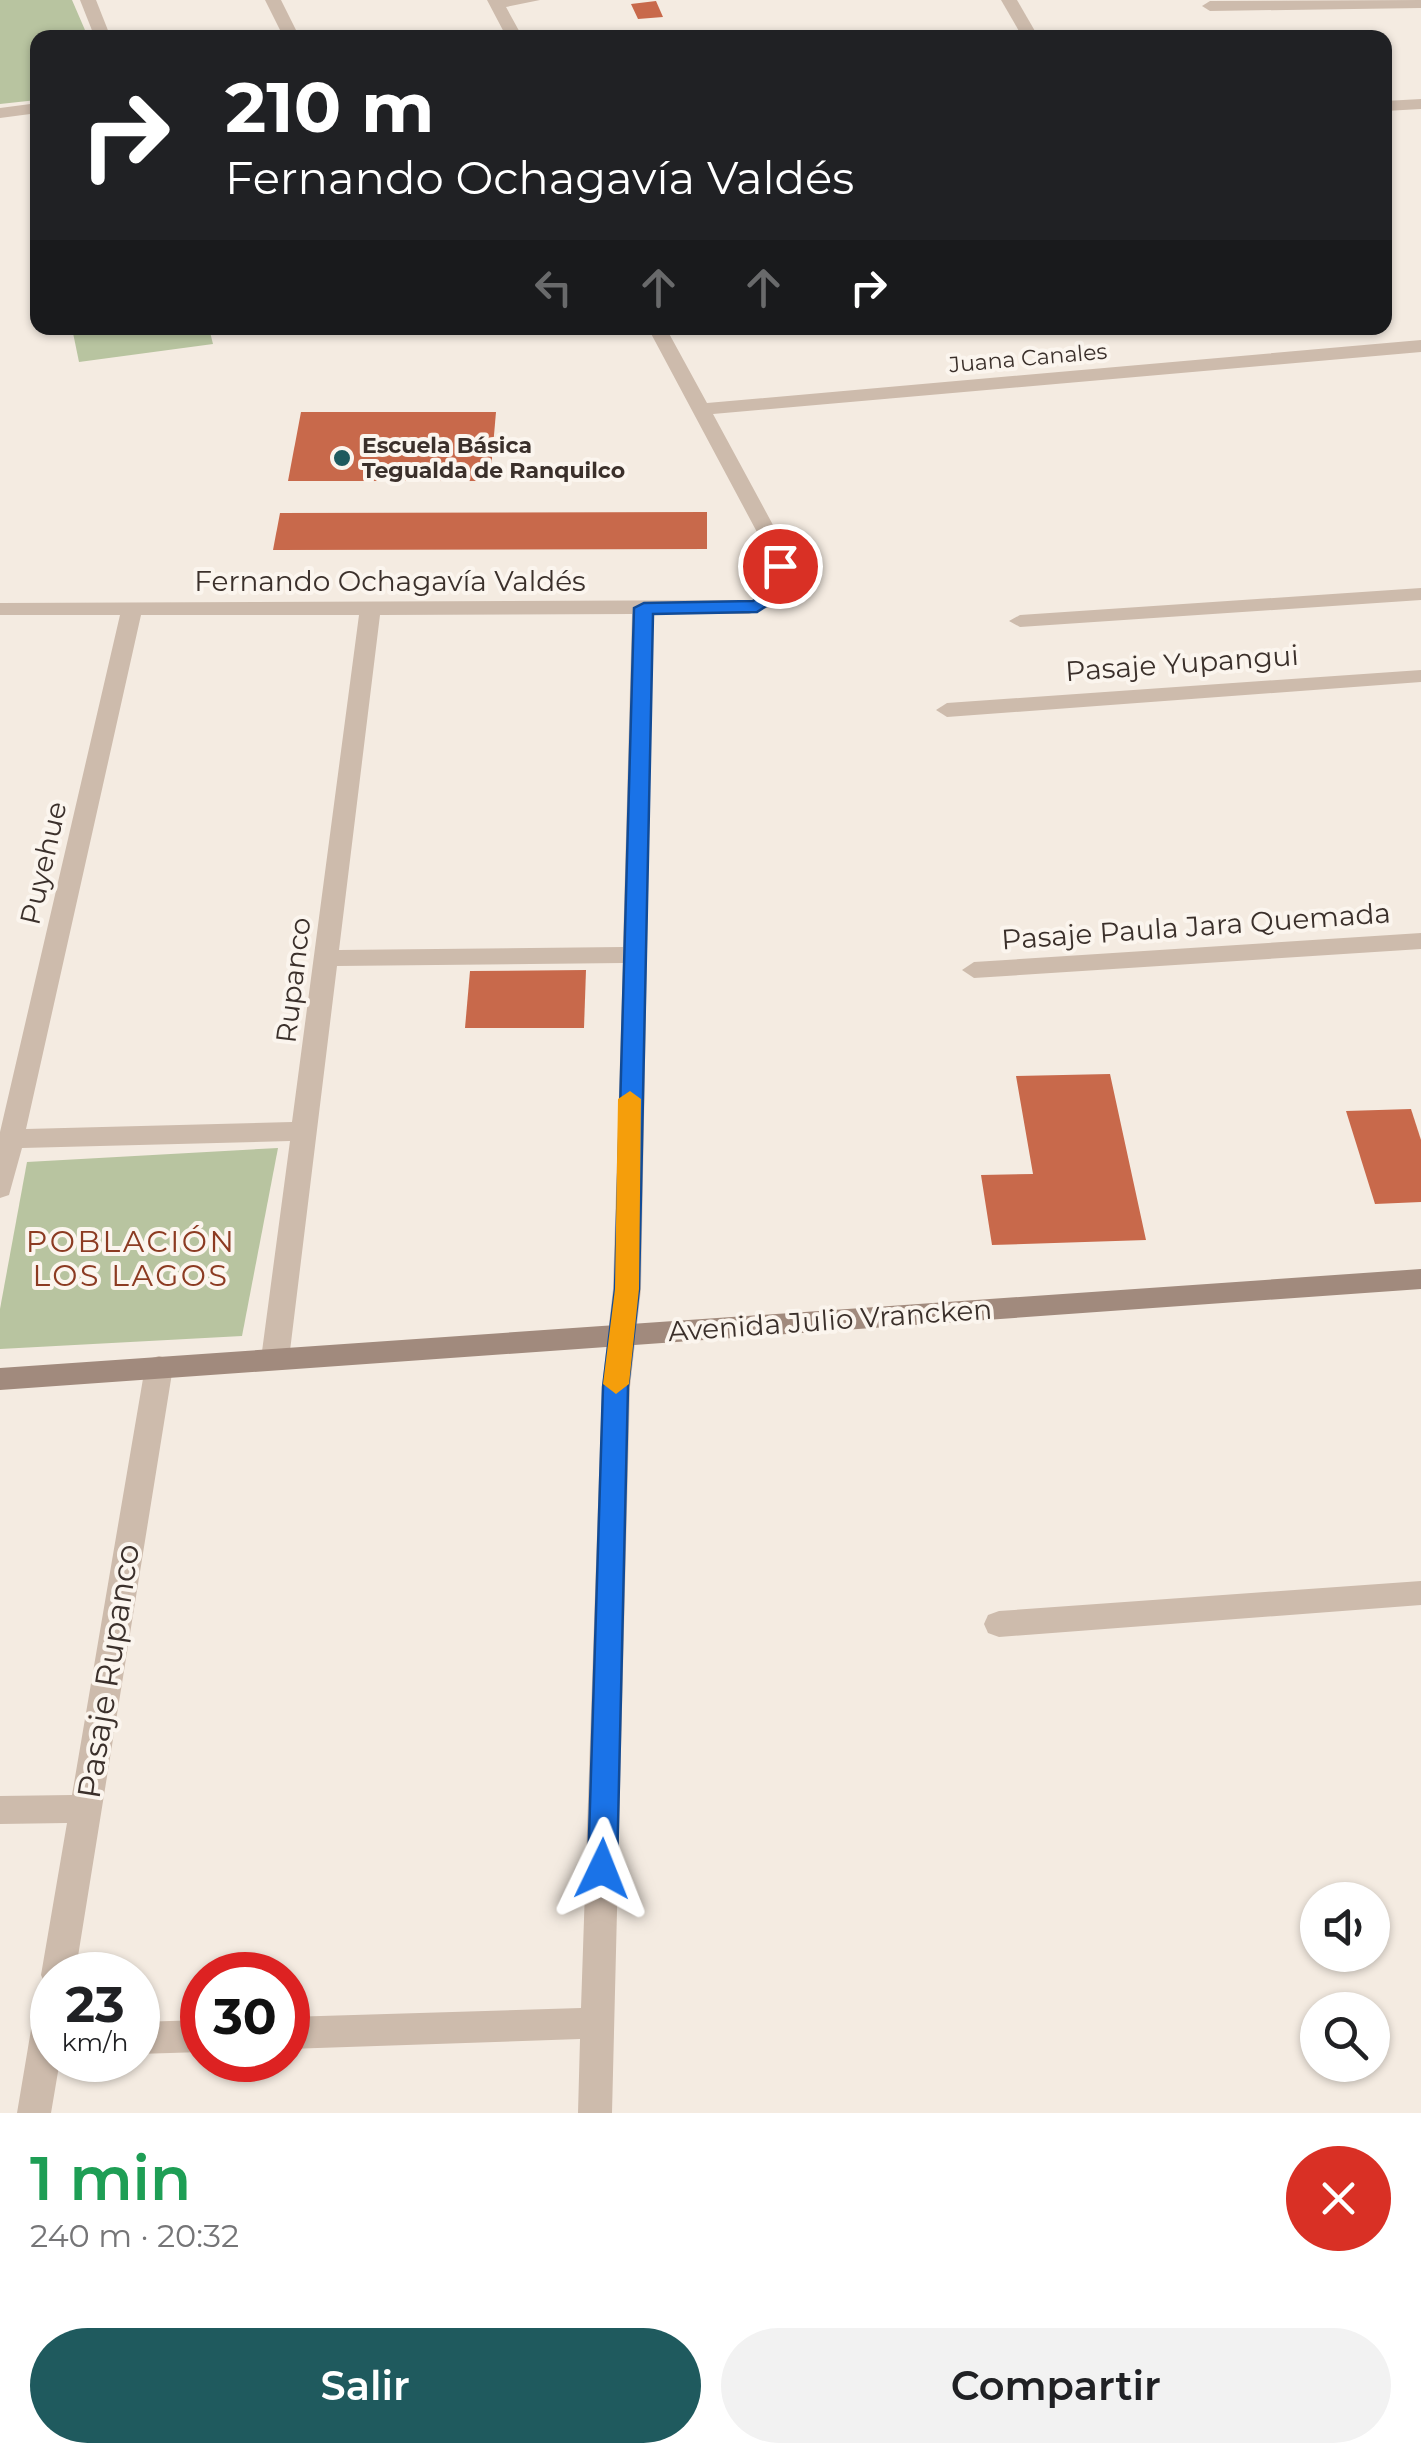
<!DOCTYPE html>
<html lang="es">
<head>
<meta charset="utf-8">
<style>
	body { margin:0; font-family:Montserrat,sans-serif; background:#f2f2f2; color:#202124; height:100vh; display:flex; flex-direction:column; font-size:38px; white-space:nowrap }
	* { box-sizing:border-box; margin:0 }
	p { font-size:32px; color:#757577 }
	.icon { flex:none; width:55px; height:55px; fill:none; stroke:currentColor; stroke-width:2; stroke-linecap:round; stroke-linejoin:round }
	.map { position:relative; height:2113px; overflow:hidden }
	.side { display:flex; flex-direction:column; background:#fff; flex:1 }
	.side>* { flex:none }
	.top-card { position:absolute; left:30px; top:30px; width:1362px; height:305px; border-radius:20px; box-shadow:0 2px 8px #0004; background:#202124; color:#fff; overflow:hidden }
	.fabs { position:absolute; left:1300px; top:1882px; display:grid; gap:20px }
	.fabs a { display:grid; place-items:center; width:90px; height:90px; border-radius:50%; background:#fff; box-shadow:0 2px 8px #0004; font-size:50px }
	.speed { position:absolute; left:30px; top:1952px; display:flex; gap:20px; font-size:50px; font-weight:700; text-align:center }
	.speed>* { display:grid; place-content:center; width:130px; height:130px; border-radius:50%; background:#fff; box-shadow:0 2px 8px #0004; line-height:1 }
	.speed small { font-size:25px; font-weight:400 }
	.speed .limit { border:15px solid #d22; background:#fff; color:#111 }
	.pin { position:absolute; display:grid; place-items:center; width:85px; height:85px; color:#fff; margin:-42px; border:5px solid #fff; border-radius:50%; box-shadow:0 2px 10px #0007 }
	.me { position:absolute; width:110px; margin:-55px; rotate:2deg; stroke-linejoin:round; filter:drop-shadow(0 0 8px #0008) }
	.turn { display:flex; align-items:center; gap:35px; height:210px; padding:0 30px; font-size:45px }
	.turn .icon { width:130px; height:130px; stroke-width:2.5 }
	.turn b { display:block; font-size:70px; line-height:85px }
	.lanes { display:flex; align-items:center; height:95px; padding:0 30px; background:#0003; justify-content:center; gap:50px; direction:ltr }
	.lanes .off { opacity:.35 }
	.round { display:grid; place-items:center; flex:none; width:105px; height:105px; border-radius:52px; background:#f2f2f2 }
	.overview { display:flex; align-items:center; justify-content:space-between; height:170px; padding:0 30px }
	h1 { font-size:60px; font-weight:600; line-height:75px; color:#1e9e55 }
	.primary-button { display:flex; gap:20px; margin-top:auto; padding:20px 30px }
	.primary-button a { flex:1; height:115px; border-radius:60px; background:#1f5a5e; color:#fff; font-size:40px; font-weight:600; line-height:115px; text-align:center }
	.primary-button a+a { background:#f2f2f2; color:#202124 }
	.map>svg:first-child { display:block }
</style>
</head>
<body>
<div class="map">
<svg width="1421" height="2113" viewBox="0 0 1421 2113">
	<rect width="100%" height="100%" fill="#f4ebe1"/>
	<!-- green -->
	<g fill="#b8c4a0">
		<polygon points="0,0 72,0 88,37 38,38 37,100 0,104"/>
		<polygon points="72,328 209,328 213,344 79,362"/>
		<polygon points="278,1148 242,1336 0,1349 0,1309 27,1162"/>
	</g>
	<!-- building -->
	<g fill="#c8694b">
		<polygon points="656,1 663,17 638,19 631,4"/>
		<polygon points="301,412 496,412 490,481 288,481"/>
		<polygon points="707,512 707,549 273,550 280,513"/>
		<polygon points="586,970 584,1028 465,1028 470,971"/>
		<polygon points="1110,1074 1146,1240 992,1245 981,1175 1033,1174 1016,1076"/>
		<polygon points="1411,1109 1421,1140 1421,1202 1375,1204 1346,1111"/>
	</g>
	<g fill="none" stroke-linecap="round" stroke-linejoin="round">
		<!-- lane -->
		<polygon fill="#cdbbac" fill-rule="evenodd" points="1421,0 1421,8 1210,11 1202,6 1210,1"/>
		<!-- street -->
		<g fill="#cdbbac" fill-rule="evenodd">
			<polygon points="80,0 96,0 111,38 95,38"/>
			<polygon points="265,0 281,0 300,38 284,38"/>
			<polygon points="487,0 540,0 506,7 523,38 507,38"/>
			<polygon points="1001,0 1017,0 1039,38 1023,38"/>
			<polygon points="1421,99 1421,109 1385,111 1385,101"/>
			<polygon points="38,103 38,113 0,118 0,108"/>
			<path d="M648 328H666L707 403 1421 340V352L713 414 786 549 787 587 775 605 749 614H653L641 1289 630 1387 612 2113H578L580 2039 288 2049V2017L581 2008 602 1387 613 1289 623 963 337 966 289 1359 285 1367 275 1370 265 1367 261 1359 290 1141 22 1148 9 1195 0 1198V1132L120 615H0V603L752 600 767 587 766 549ZM632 614 623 947 339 950 380 615ZM141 615H359L292 1122 26 1129Z"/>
			<polygon points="1421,588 1421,600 1020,627 1009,621 1020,615"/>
			<polygon points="1421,670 1421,682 947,717 936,710 947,703"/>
			<polygon points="1421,933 1421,949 974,978 962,970 974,962"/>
			<polygon points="159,1356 169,1359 173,1367 75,1975 52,1975 52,1988 46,1986 41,1975 67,1823 0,1824 0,1796 72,1795 145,1367 149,1359"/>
			<polygon points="1421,1581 1421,1605 999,1637 988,1633 984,1624 988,1615 999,1611"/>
			<polygon points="52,1990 52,2060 60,2060 51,2113 17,2113 35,2006 40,1995"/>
			<polygon points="202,2020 202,2052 138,2054 138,2022"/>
		</g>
		<!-- secondary -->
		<polygon fill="#a18a7d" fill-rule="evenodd" points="1421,1269 1421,1289 0,1390 0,1368"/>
	</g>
	<!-- route -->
	<polygon fill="#1a73e8" stroke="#114b97" stroke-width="2.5" points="780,560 789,566 785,594 757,612 653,614 639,1289 628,1387 617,1869 613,1878 602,1882 592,1878 588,1869 603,1387 615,1289 634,608 644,603 753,601 767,592 770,566"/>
	<!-- slow -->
	<polygon fill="#f59e0b" points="630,1091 641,1099 639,1289 629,1384 616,1394 603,1384 615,1289 618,1099"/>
	<!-- markers -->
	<circle fill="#1f5a5e" stroke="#fbf5ee" stroke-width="4" cx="342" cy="458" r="10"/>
	<g text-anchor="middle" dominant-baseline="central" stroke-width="8" stroke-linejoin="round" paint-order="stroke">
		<!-- far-street labels -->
		<g font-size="22" fill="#3b302b" stroke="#fbf5ee">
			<text transform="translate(1028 358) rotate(-5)">Juana Canales</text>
		</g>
		<!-- far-poi labels -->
		<g font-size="22" font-weight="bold" fill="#3b302b" stroke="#fbf5ee" text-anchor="start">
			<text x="362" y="445">Escuela Básica<tspan x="362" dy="25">Tegualda de Ranquilco</tspan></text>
		</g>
		<!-- street labels -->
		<g font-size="28" fill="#3b302b" stroke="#fbf5ee">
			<text x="390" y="581">Fernando Ochagavía Valdés</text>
			<text transform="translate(1182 663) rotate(-4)">Pasaje Yupangui</text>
			<text transform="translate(43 863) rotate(-77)">Puyehue</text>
			<text transform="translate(1196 926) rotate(-4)">Pasaje Paula Jara Quemada</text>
			<text transform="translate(293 980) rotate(-83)">Rupanco</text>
			<text transform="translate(830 1320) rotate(-4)">Avenida Julio Vrancken</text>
		</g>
		<!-- neighbourhood labels -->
		<g font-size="30" letter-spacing="2.5" fill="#8c3b22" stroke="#fbf5ee">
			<text x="131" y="1241">POBLACIÓN<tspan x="131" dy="34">LOS LAGOS</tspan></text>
		</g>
		<!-- near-street labels -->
		<g font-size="32" fill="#3b302b" stroke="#fbf5ee">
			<text transform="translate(108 1671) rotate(-81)">Pasaje Rupanco</text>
		</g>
	</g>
</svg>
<div class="fabs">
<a><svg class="icon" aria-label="sound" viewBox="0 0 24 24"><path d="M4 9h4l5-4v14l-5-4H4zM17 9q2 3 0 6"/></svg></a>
<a><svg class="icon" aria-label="search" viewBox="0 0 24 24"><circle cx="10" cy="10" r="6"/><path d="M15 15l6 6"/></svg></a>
</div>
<div class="speed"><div>23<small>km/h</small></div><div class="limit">30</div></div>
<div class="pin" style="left:780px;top:566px;background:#d93025"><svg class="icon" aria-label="arrive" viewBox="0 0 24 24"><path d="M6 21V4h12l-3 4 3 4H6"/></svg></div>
<svg class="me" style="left:602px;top:1869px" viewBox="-20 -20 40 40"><path d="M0-17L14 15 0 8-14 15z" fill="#1a73e8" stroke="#fff" stroke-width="4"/></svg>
<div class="top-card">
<div class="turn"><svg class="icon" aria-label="right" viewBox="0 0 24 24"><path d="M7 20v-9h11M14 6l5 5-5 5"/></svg><div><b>210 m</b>Fernando Ochagavía Valdés</div></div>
<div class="lanes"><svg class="icon off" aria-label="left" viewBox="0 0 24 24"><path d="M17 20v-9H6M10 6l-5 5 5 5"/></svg><svg class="icon off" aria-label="ahead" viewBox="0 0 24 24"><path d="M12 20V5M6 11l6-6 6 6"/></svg><svg class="icon off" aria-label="ahead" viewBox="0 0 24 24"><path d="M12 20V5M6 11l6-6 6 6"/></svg><svg class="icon" aria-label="right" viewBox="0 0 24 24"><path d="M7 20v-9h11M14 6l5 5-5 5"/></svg></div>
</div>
</div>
<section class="side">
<div class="overview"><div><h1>1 min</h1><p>240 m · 20:32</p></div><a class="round" style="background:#d93025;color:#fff"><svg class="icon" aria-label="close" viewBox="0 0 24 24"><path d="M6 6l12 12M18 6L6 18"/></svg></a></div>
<div class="primary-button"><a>Salir</a><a>Compartir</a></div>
</section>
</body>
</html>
